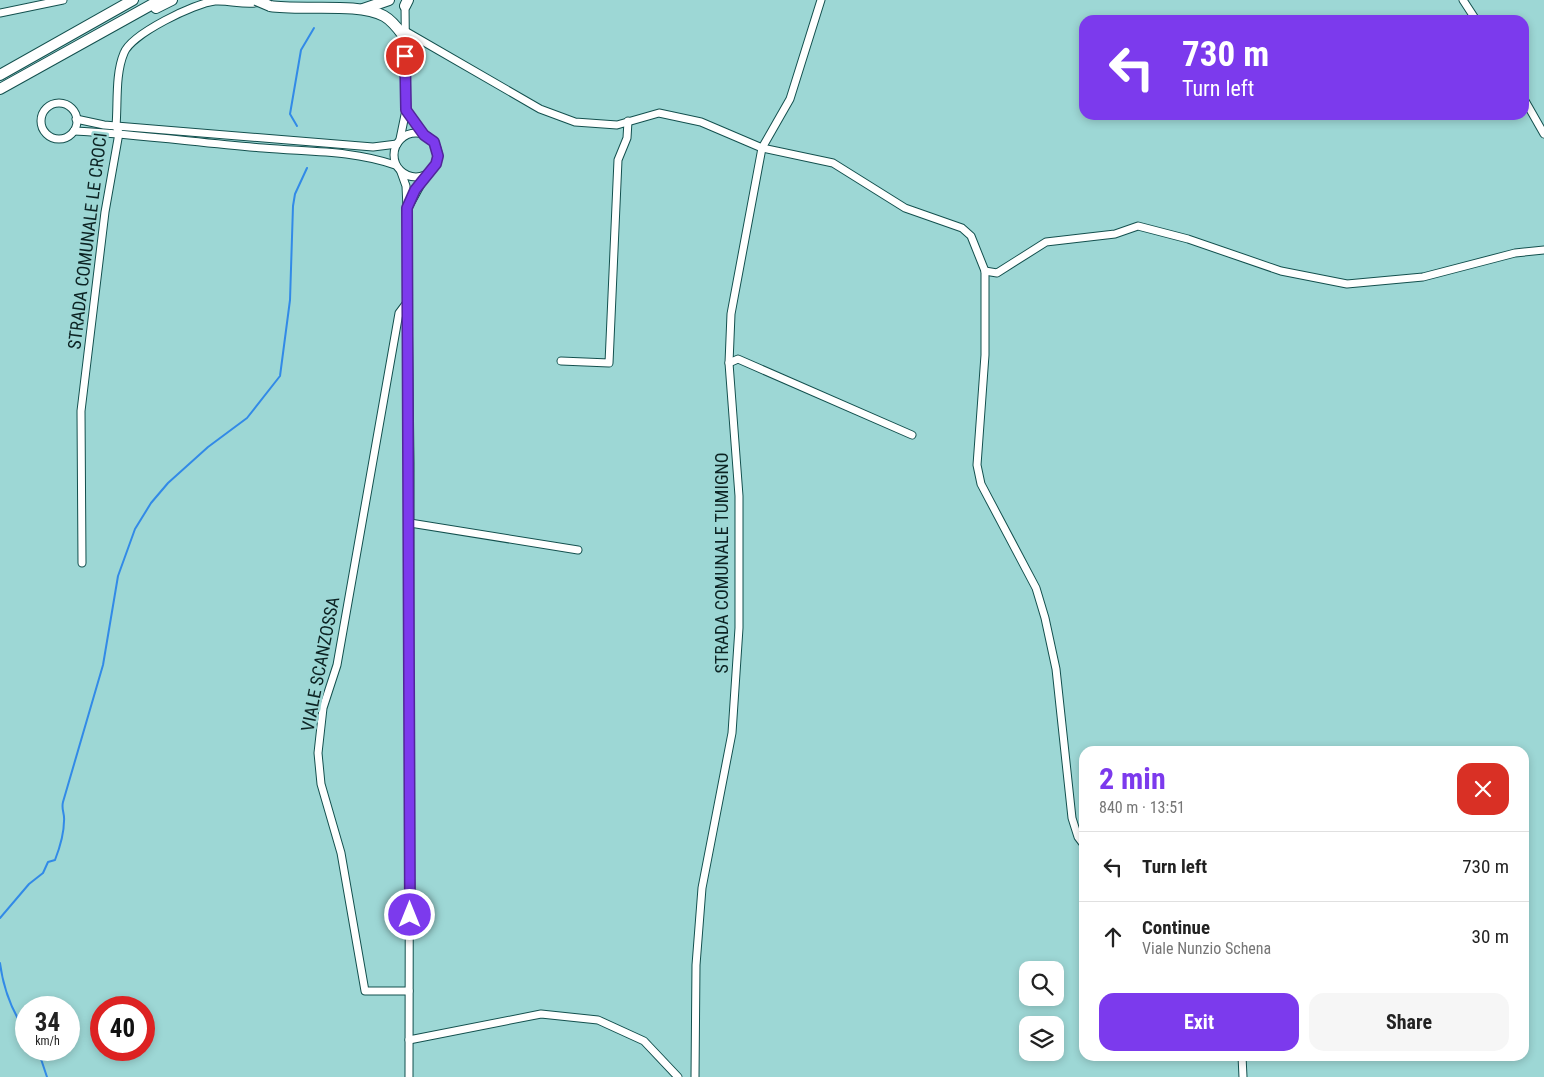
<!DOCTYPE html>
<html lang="en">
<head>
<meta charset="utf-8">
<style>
	body { margin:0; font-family:"Roboto Condensed",sans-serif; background:#f6f6f6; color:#222; height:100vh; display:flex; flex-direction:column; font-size:19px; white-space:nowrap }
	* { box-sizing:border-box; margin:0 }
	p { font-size:16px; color:#767676 }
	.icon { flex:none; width:28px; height:28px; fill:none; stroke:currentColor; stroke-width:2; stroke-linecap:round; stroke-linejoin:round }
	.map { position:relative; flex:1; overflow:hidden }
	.side { position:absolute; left:1079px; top:746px; width:450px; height:315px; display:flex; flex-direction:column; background:#fff; border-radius:15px; box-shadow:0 2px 8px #0003 }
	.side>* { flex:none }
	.top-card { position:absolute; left:1079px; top:15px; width:450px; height:105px; border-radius:15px; box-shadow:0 2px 8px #0003; background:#7c3aed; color:#fff; overflow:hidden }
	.tools { position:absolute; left:1019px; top:961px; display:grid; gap:10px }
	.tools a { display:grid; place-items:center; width:45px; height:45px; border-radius:10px; background:#fff; box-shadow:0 2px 8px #0003; font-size:25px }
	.speed { position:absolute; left:15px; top:996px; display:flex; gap:10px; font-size:25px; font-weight:700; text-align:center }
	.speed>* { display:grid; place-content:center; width:65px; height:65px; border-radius:50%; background:#fff; box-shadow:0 2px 8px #0003; line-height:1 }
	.speed small { font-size:12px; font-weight:400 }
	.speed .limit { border:8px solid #d22; background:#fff; color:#111 }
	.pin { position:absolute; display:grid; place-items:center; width:42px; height:42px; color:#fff; margin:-21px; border:2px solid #fff; border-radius:50%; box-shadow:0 1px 5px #0007 }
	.me { position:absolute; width:55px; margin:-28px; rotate:0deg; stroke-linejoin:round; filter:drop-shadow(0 0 4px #0008) }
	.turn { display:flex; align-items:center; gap:18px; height:105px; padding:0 20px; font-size:22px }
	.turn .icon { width:65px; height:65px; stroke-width:2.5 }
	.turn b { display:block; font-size:35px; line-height:42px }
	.round { display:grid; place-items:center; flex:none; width:52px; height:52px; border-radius:15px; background:#f6f6f6 }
	.overview { display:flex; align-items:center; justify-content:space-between; height:85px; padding:0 20px }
	h1 { font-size:30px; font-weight:700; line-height:38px; color:#7c3aed }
	.button { display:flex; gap:10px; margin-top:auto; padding:10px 20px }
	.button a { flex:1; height:58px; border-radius:15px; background:#7c3aed; color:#fff; font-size:20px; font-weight:700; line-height:58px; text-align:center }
	.button a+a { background:#f6f6f6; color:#222 }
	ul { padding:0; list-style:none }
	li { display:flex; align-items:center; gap:15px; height:70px; padding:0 20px; border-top:1px solid #e0e0e0 }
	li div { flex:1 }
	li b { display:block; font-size:19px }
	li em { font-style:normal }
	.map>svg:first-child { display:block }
</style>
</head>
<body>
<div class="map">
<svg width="1544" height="1077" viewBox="0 0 1544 1077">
	<rect width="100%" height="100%" fill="#9dd7d5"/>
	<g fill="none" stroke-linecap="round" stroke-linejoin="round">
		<!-- stream -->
		<g stroke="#328ae7" stroke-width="2">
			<polyline points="297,126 290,114 301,50 314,28"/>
			<path d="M0 918 29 884 43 873 48 862 55 860C60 847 64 835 64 821 65 814 61 809 63 802L103 665 118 576 135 529 151 503 168 483 208 447 247 418 280 376 290 300 293 206 295 194 307 168"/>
			<path d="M0 963C3 987 12 1011 26 1032"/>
			<polyline points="38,1050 47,1077"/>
		</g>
		<defs>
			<g id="minor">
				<polyline points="1463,0 1476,20"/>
				<polyline points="0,13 63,0"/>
				<polyline points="405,31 540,109 575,122 617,125 659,113 701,122 762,148 833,163 905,208 962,228 971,236 985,271 985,355 977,465 981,484 1036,588 1045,618 1056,669 1072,818 1078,837 1084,845"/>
				<polyline points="1524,99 1544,134"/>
				<circle cx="59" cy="121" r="18"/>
				<polyline points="406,110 424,135"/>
				<polyline points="76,119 104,125 373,147 397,144"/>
				<path d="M74 131C137 134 200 143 263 148 309 152 351 150 395 165"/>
				<circle cx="416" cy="155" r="22"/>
				<polyline points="400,139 406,110 405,3"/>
				<polyline points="401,172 406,186 407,208 410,463 409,1077"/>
				<polyline points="409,206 426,175"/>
				<polyline points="985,271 997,273 1046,242 1115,234 1138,226 1188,239 1281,271 1347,284 1423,277 1515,253 1544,250"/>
				<polyline points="408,301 399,313 337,665 323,708 318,753 321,784 341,853 365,991 409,991"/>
				<polyline points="561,361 609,363 618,160 627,138 628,121"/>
				<polyline points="729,363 738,359 912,435"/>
				<polyline points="410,523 578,550"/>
				<path d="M82 563 81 411 105 212 119 133 116 126C118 103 115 74 124 53 131 34 195 3 215 1 231 0 246 6 261 2"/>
				<polyline points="409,1040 541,1014 598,1020 644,1041 678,1077"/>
				<polyline points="1242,1056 1243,1077"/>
				<polyline points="695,1077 696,965 702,888 732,733 739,628 739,496 729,363 731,314 762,148 790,99 821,0"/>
			</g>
			<g id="highway">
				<path d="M270 6C302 11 358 2 384 16 393 21 399 30 405 38"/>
				<polyline points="405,6 408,0"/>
				<polyline points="156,8 172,0"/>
				<polyline points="363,9 389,0"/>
				<polyline points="0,75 133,0"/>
				<polyline points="0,89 160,0"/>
			</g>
		</defs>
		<!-- minor casing -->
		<use href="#minor" stroke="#13504e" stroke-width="9"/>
		<!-- highway casing -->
		<use href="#highway" stroke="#13504e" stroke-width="12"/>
		<!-- minor -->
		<use href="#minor" stroke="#fff" stroke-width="7"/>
		<!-- highway -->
		<use href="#highway" stroke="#fff" stroke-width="10"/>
		<defs>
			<polyline id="highway-bridge" points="256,0 270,6"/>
		</defs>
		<!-- highway-bridge casing -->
		<use href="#highway-bridge" stroke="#13504e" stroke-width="12" stroke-linecap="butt"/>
		<!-- highway-bridge -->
		<use href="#highway-bridge" stroke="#fff" stroke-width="10"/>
	</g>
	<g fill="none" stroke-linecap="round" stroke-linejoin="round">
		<defs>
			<polyline id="route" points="405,56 406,110 424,135 434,142 438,156 436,164 415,190 407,208 410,915"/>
		</defs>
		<!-- route casing -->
		<use href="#route" stroke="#51269a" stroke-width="12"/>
		<!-- route -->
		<use href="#route" stroke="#7c3aed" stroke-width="9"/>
	</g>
	<g text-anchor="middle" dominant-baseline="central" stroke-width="5" stroke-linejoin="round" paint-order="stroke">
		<!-- street labels -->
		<g font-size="18" fill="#0c2323" stroke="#9dd7d5">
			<text transform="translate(87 241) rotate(-83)">STRADA COMUNALE LE CROCI</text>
			<text transform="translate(721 563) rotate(-90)">STRADA COMUNALE TUMIGNO</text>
			<text transform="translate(320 664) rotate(-79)">VIALE SCANZOSSA</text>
		</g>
	</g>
</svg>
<div class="tools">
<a><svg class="icon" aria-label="search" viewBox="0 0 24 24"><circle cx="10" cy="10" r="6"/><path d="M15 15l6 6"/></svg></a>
<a><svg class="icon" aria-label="layers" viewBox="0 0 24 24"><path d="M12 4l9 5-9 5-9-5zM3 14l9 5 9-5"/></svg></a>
</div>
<div class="speed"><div>34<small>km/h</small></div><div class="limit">40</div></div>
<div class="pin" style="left:405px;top:56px;background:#d93025"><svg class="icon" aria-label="arrive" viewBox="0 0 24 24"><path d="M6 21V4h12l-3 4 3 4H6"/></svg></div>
<svg class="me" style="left:410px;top:915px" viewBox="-20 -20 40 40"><circle r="17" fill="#7c3aed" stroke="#fff" stroke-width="3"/><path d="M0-11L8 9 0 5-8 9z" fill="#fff"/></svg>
<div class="top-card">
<div class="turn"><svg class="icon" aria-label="left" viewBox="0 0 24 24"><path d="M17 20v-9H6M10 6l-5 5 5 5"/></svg><div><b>730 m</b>Turn left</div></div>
</div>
<section class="side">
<div class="overview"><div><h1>2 min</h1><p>840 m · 13:51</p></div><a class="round" style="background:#d93025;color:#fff"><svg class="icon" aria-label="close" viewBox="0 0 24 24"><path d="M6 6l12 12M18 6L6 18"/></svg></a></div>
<ul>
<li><svg class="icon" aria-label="left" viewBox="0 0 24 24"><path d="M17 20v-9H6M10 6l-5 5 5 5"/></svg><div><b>Turn left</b></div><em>730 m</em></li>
<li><svg class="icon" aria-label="ahead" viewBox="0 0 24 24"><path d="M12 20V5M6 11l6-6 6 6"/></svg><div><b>Continue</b><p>Viale Nunzio Schena</p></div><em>30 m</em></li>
</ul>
<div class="button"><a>Exit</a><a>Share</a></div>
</section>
</div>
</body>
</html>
